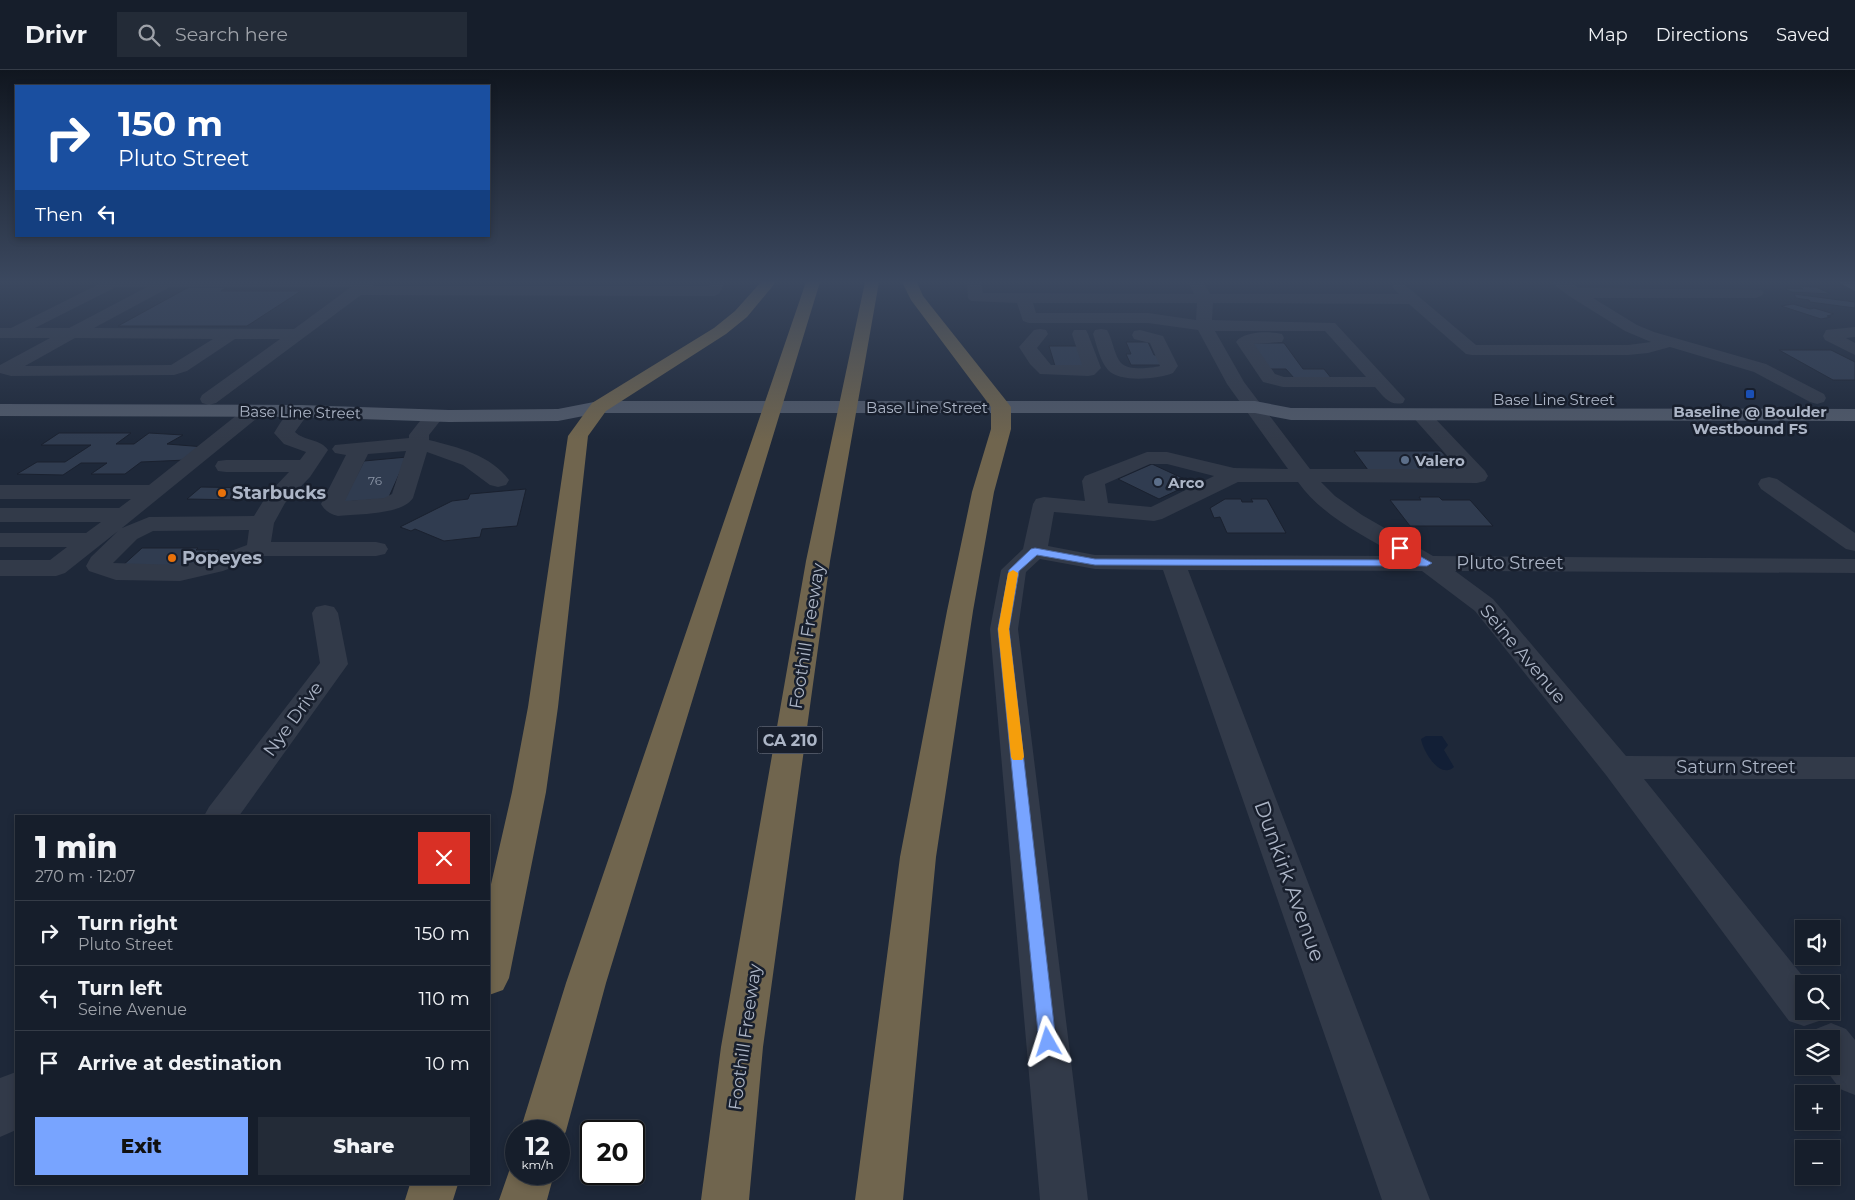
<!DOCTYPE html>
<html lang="en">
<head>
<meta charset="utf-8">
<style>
	body { margin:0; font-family:Montserrat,sans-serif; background:#232b37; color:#f1f3f6; height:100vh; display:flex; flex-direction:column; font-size:19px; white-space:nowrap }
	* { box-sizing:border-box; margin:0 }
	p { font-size:16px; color:#9ea2a9 }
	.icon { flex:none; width:28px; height:28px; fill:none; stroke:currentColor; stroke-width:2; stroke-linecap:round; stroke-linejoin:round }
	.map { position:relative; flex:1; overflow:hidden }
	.drawer { position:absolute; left:15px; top:745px; width:475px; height:370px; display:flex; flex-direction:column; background:#161e2b; border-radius:0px; box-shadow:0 2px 8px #0003,0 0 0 1px #353c47 }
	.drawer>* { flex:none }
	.guide { position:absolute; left:15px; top:15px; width:475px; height:152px; border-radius:0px; box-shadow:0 2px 8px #0003,0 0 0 1px #353c47; background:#1a4fa0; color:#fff; overflow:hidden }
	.buttons { position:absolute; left:1795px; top:850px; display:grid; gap:10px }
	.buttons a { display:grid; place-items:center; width:45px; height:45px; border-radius:0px; background:#161e2b; box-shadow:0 2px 8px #0003,0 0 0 1px #353c47; font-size:25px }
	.speed { position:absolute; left:505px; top:1050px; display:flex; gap:10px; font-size:25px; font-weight:700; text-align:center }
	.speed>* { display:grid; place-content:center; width:65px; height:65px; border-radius:50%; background:#161e2b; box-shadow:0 2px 8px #0003,0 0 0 1px #353c47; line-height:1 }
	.speed small { font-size:12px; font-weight:400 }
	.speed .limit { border:2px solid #111; border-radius:8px; background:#fff; color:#111 }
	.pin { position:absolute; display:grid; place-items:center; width:42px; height:42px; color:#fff; margin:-21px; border-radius:10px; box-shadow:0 2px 8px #0006 }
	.me { position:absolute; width:55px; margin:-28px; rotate:354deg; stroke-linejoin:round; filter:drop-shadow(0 0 4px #0008) }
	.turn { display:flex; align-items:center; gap:18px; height:105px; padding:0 20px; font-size:22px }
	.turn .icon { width:65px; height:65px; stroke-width:2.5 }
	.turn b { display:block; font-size:35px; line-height:42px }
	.then { display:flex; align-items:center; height:48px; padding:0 20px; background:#0003; gap:10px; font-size:19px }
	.round { display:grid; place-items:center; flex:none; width:52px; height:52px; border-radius:0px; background:#232b37 }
	.overview { display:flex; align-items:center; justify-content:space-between; height:85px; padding:0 20px }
	h1 { font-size:30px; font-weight:800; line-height:38px }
	.cta { display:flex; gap:10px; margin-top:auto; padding:10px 20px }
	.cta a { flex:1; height:58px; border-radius:0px; background:#78a4ff; color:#111; font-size:20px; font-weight:800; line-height:58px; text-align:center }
	.cta a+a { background:#232b37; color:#f1f3f6 }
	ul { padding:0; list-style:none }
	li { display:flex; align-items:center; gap:15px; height:65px; padding:0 20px; border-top:1px solid #353c47 }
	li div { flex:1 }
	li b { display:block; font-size:19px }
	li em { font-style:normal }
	header { display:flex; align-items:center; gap:30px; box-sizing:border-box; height:70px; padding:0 25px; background:#161e2b; border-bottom:1px solid #353c47 }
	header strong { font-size:24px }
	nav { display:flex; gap:28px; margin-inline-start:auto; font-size:18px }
	.search { width:350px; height:45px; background:#232b37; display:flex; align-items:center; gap:12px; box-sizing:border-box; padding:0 18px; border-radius:0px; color:#9ea2a9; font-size:19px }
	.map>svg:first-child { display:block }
</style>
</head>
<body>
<header>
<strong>Drivr</strong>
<div class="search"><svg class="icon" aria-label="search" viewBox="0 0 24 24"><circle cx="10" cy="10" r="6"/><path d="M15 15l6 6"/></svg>Search here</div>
<nav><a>Map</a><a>Directions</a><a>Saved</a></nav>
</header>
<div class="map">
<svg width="1855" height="1130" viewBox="0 0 1855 1130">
	<rect width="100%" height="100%" fill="#1e2839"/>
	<!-- water -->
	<path fill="#121f36" d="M1426 666H1442L1448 675 1444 680 1454 697C1440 710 1423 681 1421 669Z"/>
	<!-- building -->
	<g fill="#303c50" stroke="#1a212f">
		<polygon points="1799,216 1816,217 1831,224 1791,222 1784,218 1803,219"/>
		<polygon points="189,217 227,217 221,221 301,221 247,256 118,256"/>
		<polygon points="1794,224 1855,232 1855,238 1810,232 1809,230 1796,228"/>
		<polygon points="1793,234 1810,239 1814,238 1834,244 1827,246 1831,247 1821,249 1781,236"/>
		<polygon points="1126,272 1148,272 1154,285 1157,285 1162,295 1131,295 1126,284 1131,284"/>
		<polygon points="1250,273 1284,273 1303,299 1324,299 1332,309 1294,308 1286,299 1267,299"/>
		<polygon points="1049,276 1080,276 1087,296 1055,296"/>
		<polygon points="1779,280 1831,280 1855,292 1855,310 1833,310"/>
		<polygon points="59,363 131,363 116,374 134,374 149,363 183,365 167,374 205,377 186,390 141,392 125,404 91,404 107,393 81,393 63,405 17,404 37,392 65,392 91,375 41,375"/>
		<polygon points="1354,381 1441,381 1458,400 1368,400"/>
		<polygon points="407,387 388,429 343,432 364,391"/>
		<polygon points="1152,394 1193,413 1159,429 1118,409"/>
		<polygon points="201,417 257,418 242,430 187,429"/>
		<polygon points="526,419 517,456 482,459 480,467 444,471 415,459 411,461 400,457 452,431 468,429 470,424"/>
		<polygon points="1419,427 1439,427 1442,430 1470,430 1493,456 1410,456 1390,430 1421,430"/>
		<polygon points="1225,429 1241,429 1242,432 1253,432 1251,429 1267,429 1286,463 1227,463 1220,447 1214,448 1210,438"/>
		<polygon points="142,478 198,478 196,480 219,480 204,495 121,497"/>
	</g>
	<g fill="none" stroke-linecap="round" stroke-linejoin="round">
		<!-- minor -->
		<g fill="#323a49" fill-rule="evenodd">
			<path d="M103 212H375L373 216H709L710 212H725L719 224 714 226 361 225 216 333 209 335 202 333 200 329 202 325 280 269H235L187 301 174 305 11 306 0 303V295L50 268H0V258H11ZM116 217H147L69 258H35ZM170 217H351L294 259 94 258ZM75 268 213 269 171 295 25 296Z"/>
			<path d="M967 212H981L983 223 1194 224 1188 212H1203L1210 224H1399L1392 217 1394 214H1404L1476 275H1628L1651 272 1625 261 1569 226 1551 212H1569L1579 218 1761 220 1764 223 1761 226 1756 228H1593L1637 255 1654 262 1766 294 1824 324 1826 328 1824 332 1817 334 1810 332 1754 302 1670 277 1648 283 1628 285H1472L1466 284 1409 234 1213 233 1212 250 1335 253 1405 329 1403 333C1389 336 1384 327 1375 317H1283L1263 312 1236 272C1243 261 1270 261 1282 264L1284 268 1282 272 1254 274 1275 304 1284 307H1366L1325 261H1215L1244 312 1310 399H1459L1411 345 1414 341 1421 339 1428 341 1485 401 1488 406 1485 411 1477 413 1321 412 1335 426 1362 445 1433 486 1855 489V503L1455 501 1493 529 1626 686 1855 687V709H1644L1809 914H1804V941H1823L1819 951 1804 956 1789 951 1606 705 1475 541 1422 501 1188 500 1430 1130H1382L1163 500 1095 499 1040 489 1026 502 1018 559 1088 1130H1040L990 559 1001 500 1023 479 1033 434 1036 429 1044 427 1085 431 1082 411 1085 406 1147 382H1167L1234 398 1288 399 1227 314 1198 260 1148 253H1029L1023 251 1017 233 971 231 968 228ZM1033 233H1197L1196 250 1148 243H1036ZM1150 394H1167L1214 406 1151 437 1108 433 1105 414ZM1238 412H1298C1322 446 1363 465 1398 486L1095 485 1048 476 1054 442 1154 451 1162 449Z"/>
			<polygon points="1855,257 1855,267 1846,268 1855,273 1855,285 1825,270 1823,266 1826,260"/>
			<polygon points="1040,259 1046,260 1048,264 1037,278 1051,295 1082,295 1072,264 1074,260 1086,260 1088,264 1101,298 1094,305 1088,306 1040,304 1030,294 1019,277 1034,260"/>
			<path d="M1101 259 1107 260 1109 264C1113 273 1115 286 1121 293 1129 301 1151 298 1160 296L1150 273 1134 269 1132 265 1134 261 1140 260 1163 266 1178 296 1173 303C1158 309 1120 313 1108 300 1100 291 1097 276 1093 264L1095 260Z"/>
			<path d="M254 335 261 337 264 341 261 345 122 458 149 447 254 446 267 425 289 402H226L218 401 215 396 218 391 226 390H300L306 382 284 374 274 363C282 351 290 333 307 337L310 341 295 362C304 371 321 369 328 380L310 407 285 433 274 453 271 472H376L385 474 388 479 385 484 376 486H261L223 501 180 511 116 510 89 501 86 496 91 487 118 461 65 503 56 506H0V490H50L67 477H0V463H86L101 452H0V438H119L131 429H0V415H149L247 337ZM249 460 247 475 207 490 180 495 113 493 137 469 153 461Z"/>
			<path d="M434 340 441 342 444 346 429 365V370C457 377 491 385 509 410L506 415 498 417 490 415 463 395 427 382 413 428C402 445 357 444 338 446 330 444 325 441 321 434L346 385 335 383 332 379 335 375 409 368V365L427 342ZM406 381 392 424 384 428 345 431 368 384Z"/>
			<polygon points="1769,407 1777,409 1855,463 1855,481 1846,479 1761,419 1758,414 1761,409"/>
			<polygon points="325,535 334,537 338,543 348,594 239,746 204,746 209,737 320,593 312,543 316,537"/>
			<polygon points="1831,953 1846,959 1855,970 1855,1025 1840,1019 1823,996 1831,996 1831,969 1812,969 1816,959"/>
			<polygon points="16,1002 16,1060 0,1067 0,1008"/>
		</g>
		<!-- major -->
		<g fill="#505969" fill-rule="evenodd">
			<polygon points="1838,212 1855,212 1855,221"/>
			<polygon points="599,331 1255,331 1291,338 1855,339 1855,351 1291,350 1255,343 599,343 558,351 449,352 300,347 0,346 0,334 300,335 449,340 558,339"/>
		</g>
		<!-- highway -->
		<g fill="#70654e" fill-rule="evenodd">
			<polygon points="761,212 776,212 747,247 726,264 606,341 588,366 558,637 546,722 509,908 503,920 489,925 489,823 512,722 528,637 568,366 592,333 714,258 735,241"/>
			<polygon points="806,212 820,212 606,913 566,1061 559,1077 559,1061 520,1061 566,913"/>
			<polygon points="865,212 879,212 830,491 763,977 749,1130 701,1130 721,977 806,491"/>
			<polygon points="902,212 917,212 923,226 1008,333 1011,337 1011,359 994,422 973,541 936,787 903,1130 855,1130 900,787 947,541 972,422 991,359 991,337 911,230"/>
			<polygon points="514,1087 516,1087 516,1104 554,1104 547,1130 499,1130"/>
			<polygon points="410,1114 458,1114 453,1130 405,1130"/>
		</g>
	</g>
	<!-- sky -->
	<linearGradient id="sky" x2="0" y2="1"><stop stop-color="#10161f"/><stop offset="0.57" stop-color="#3b485f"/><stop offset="1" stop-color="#3b485f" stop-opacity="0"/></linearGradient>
	<rect width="1855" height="371" fill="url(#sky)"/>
	<!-- route -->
	<polygon fill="#78a4ff" stroke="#4e6ba6" points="1400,475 1432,493 1427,496 1095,495 1037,485 1019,501 1009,559 1056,972 1054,978 1048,981 1041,978 1039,972 998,559 1009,500 1031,479 1035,478 1095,489 1414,490 1397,480 1395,478"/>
	<!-- slow -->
	<polygon fill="#f59e0b" points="1013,500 1018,503 1009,559 1024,687 1022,690 1013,690 1011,687 998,559 1008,503"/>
	<!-- markers -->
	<rect fill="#1a4fb4" stroke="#181f2d" stroke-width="2" x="1745" y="319" width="10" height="10" rx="2.5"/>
	<g fill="#5c6f8a" stroke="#181f2d" stroke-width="2">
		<circle cx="1405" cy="390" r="5"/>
		<circle cx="1158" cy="412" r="5"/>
	</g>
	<g fill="#e8710a" stroke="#181f2d" stroke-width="2">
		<circle cx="222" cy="423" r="5"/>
		<circle cx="172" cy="488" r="5"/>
	</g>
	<g text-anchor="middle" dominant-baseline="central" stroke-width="5" stroke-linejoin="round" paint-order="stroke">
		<!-- far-number labels -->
		<g font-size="12" fill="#8b95a6">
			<text x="375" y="410">76</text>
		</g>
		<!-- far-street labels -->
		<g font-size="15" fill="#acb5c6" stroke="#181f2d">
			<text x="1554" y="329">Base Line Street</text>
			<text x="927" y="337">Base Line Street</text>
			<text transform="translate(300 342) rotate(1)">Base Line Street</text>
		</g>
		<!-- far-poi labels -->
		<g font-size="15" font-weight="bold" fill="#acb5c6" stroke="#181f2d" text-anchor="start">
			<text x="1750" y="341" text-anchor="middle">Baseline @ Boulder<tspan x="1750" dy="17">Westbound FS</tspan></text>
			<text x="1415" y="390">Valero</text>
			<text x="1168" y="412">Arco</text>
		</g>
		<!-- shield labels -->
		<rect fill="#181f2d" stroke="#808898" stroke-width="1" x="757.5" y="656.5" width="65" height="27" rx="4"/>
		<g font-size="16" font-weight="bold" fill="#acb5c6">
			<text x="790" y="670">CA 210</text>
		</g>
		<!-- poi labels -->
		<g font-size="18" font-weight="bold" fill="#acb5c6" stroke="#181f2d" text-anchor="start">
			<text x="232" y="423">Starbucks</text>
			<text x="182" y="488">Popeyes</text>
		</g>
		<!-- street labels -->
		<g font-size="18" fill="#acb5c6" stroke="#181f2d">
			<text x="1510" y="493">Pluto Street</text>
			<text transform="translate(807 566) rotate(-81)">Foothill Freeway</text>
			<text transform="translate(1523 584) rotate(50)">Seine Avenue</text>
			<text transform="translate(293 649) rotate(-54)">Nye Drive</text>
			<text x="1736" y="697">Saturn Street</text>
			<text transform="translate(745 967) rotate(-82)">Foothill Freeway</text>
		</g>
		<!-- near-street labels -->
		<g font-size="21" fill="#acb5c6" stroke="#181f2d">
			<text transform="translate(1290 811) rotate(70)">Dunkirk Avenue</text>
		</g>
	</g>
</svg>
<div class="buttons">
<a><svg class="icon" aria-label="sound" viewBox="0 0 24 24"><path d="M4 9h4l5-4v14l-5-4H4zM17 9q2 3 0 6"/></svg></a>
<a><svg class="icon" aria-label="search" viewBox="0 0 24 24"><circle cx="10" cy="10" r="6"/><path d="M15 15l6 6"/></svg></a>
<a><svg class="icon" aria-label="layers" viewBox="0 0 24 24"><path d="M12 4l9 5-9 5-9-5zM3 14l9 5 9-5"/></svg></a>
<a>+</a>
<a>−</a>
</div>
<div class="speed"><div>12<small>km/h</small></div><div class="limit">20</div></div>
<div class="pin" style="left:1400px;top:478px;background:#d93025"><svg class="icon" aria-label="arrive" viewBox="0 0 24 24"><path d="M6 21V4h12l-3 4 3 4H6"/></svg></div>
<svg class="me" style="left:1048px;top:972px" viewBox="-20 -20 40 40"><path d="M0-17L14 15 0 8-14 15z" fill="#78a4ff" stroke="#fff" stroke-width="4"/></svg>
<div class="guide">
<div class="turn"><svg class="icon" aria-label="right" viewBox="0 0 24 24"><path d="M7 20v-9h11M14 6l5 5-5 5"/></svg><div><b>150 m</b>Pluto Street</div></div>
<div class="then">Then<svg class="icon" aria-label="left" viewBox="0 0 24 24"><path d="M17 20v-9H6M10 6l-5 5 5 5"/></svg></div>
</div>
<section class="drawer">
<div class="overview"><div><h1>1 min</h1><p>270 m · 12:07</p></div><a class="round" style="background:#d93025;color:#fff"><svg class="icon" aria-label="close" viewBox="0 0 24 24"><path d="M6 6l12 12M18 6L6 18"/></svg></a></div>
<ul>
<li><svg class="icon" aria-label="right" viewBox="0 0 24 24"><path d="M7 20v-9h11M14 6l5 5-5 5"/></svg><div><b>Turn right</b><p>Pluto Street</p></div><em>150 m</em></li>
<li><svg class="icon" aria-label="left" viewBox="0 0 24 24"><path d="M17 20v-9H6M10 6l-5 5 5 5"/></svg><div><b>Turn left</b><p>Seine Avenue</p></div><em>110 m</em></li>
<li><svg class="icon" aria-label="arrive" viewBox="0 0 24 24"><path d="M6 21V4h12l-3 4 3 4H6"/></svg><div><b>Arrive at destination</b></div><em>10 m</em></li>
</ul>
<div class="cta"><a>Exit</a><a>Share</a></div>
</section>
</div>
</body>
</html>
